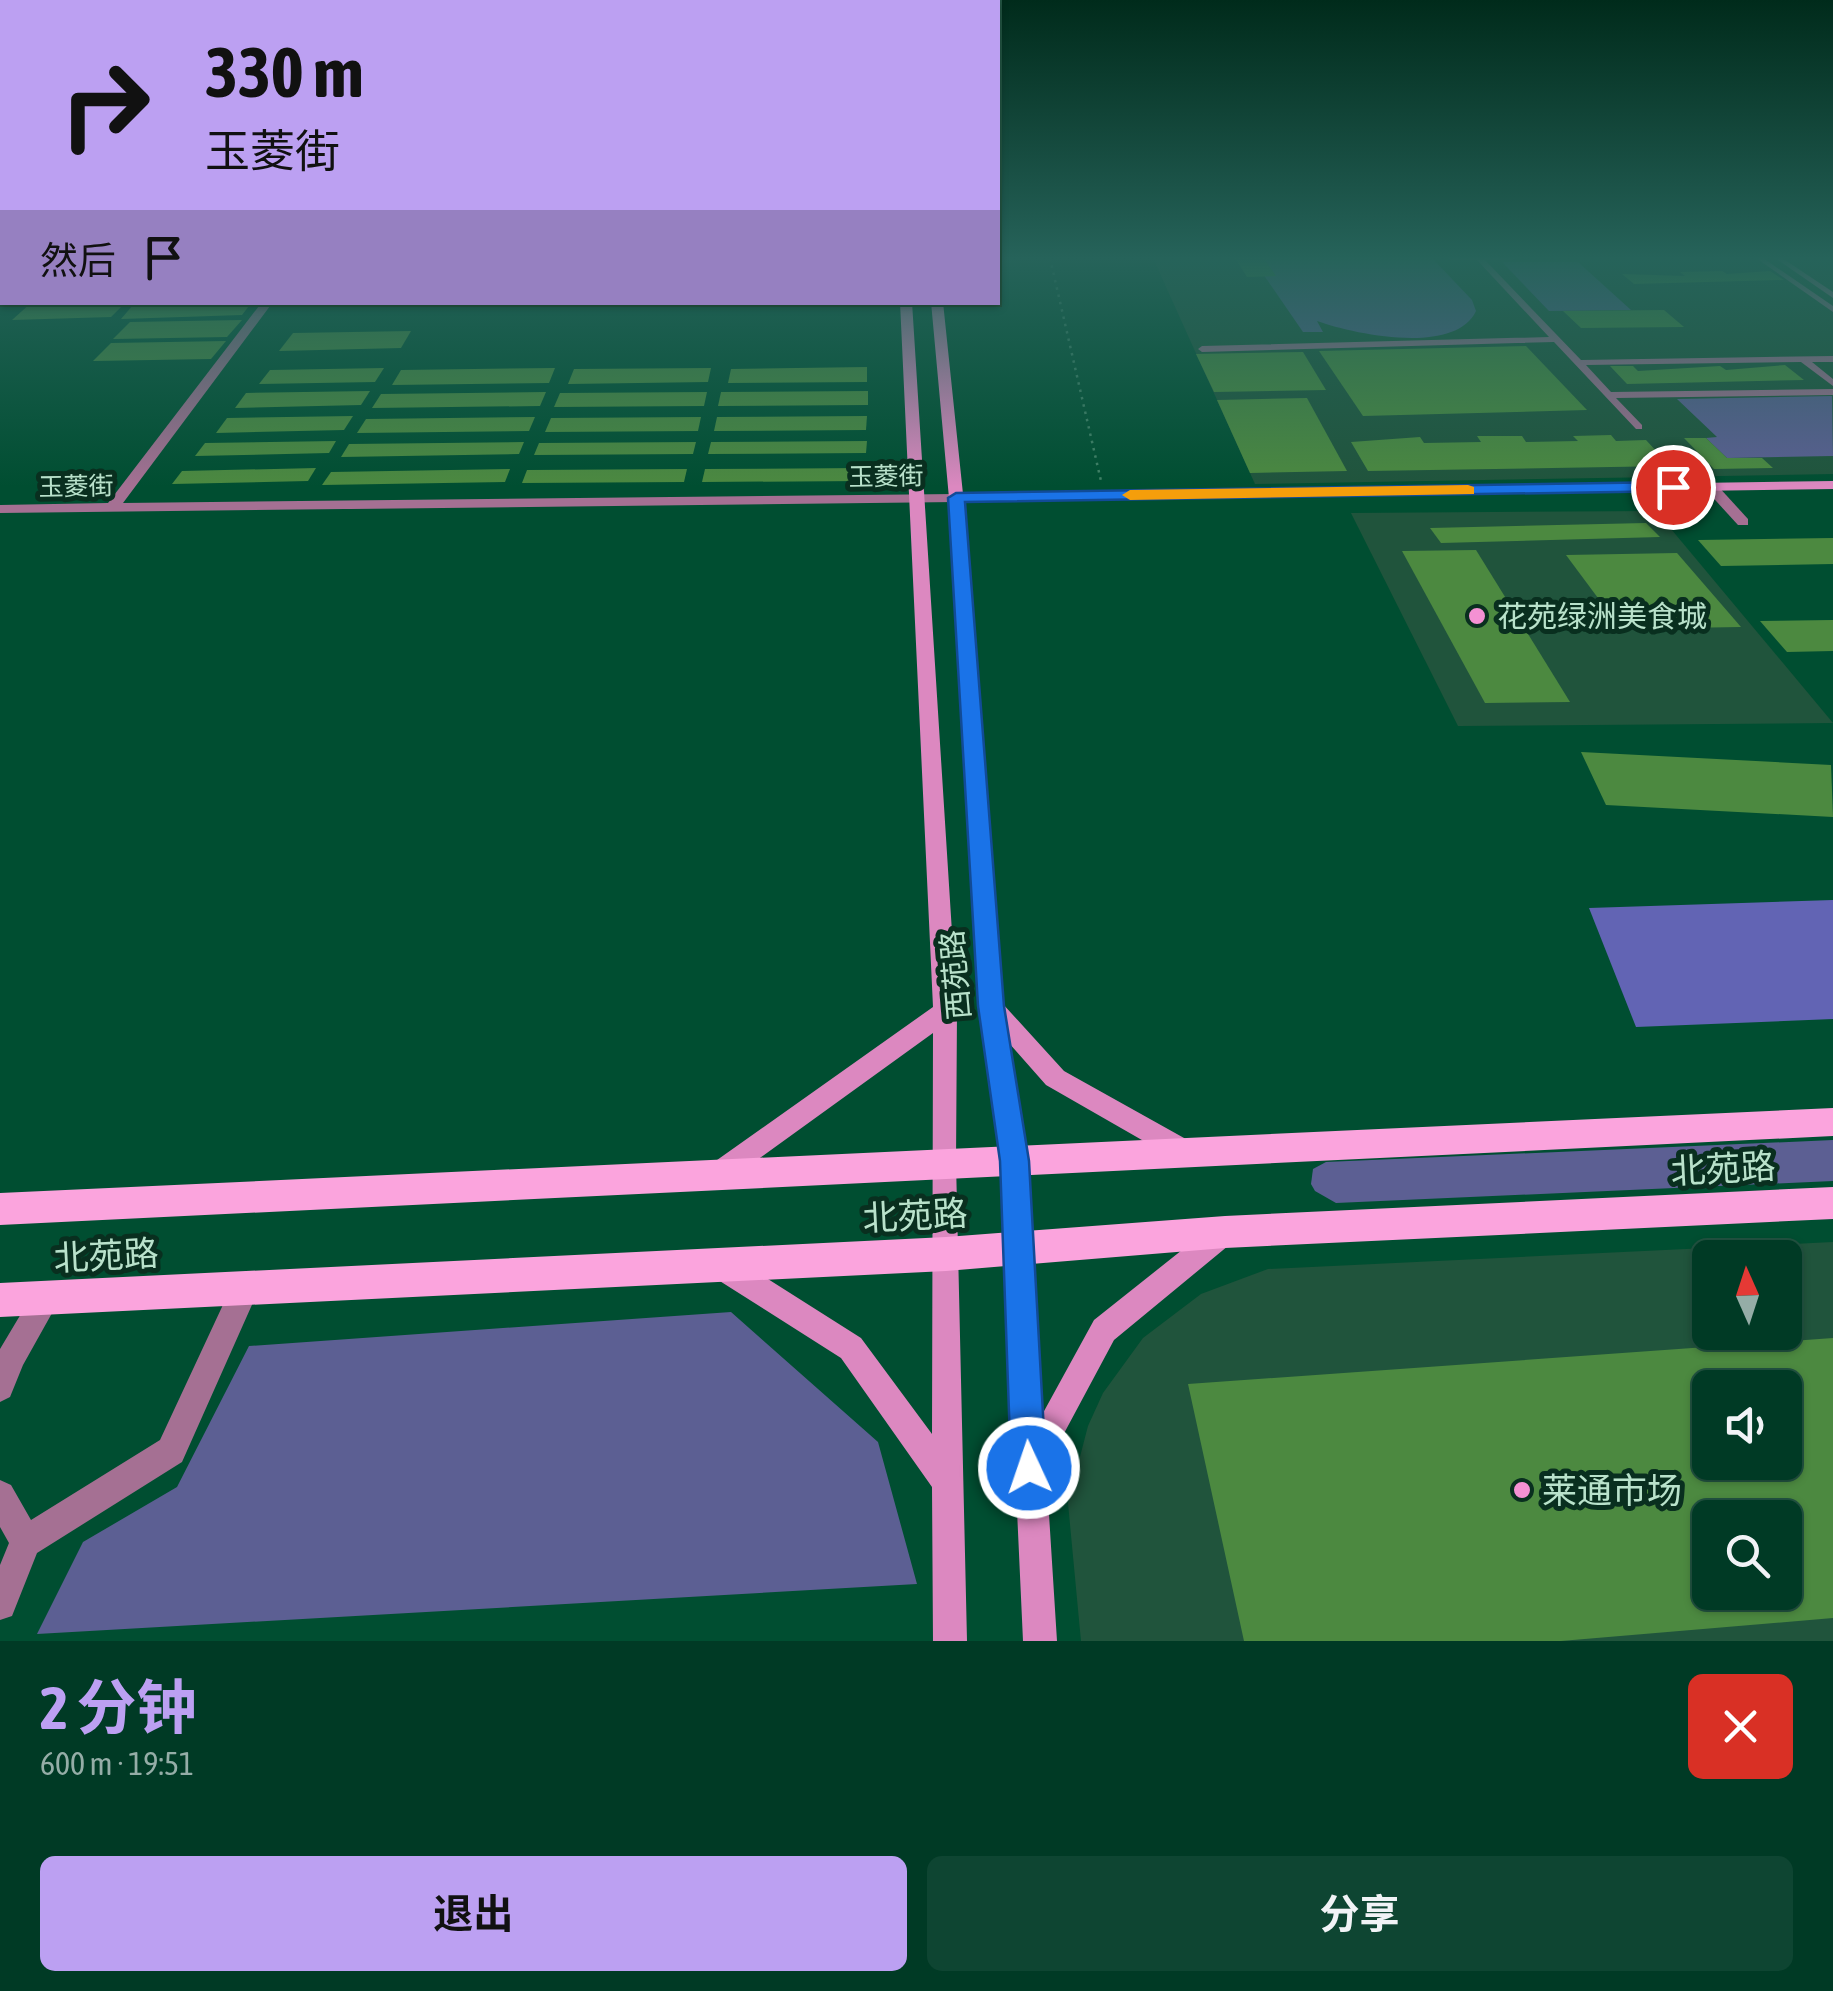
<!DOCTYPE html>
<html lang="zh">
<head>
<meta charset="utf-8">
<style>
	body { margin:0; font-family:"Asap Condensed","Noto Sans SC",sans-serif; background:#0e4532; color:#f1f3f6; height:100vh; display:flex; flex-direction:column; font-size:38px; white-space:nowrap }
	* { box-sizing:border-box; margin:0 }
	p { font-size:32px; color:#95ada7 }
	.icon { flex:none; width:55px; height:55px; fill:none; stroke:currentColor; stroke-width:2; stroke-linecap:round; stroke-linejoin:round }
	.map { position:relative; height:1641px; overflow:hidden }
	.drawer { display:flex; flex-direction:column; background:#003a25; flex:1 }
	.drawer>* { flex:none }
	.top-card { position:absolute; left:0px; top:0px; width:1000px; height:305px; box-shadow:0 2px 8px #0004,0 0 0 2px #225442; background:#bca0f2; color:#111; overflow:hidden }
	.needle { width:65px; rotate:357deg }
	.buttons { position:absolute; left:1692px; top:1240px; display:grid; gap:20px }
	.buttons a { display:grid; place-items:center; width:110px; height:110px; border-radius:15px; background:#003a25; box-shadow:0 2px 8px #0004,0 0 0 2px #225442; font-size:50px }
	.pin { position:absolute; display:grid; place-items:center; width:85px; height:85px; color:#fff; margin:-42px; border:5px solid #fff; border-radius:50%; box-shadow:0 2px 10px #0007 }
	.me { position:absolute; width:110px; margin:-55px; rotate:357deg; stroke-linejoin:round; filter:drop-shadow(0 0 8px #0008) }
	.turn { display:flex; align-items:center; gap:35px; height:210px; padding:0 40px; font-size:45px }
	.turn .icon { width:130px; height:130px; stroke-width:2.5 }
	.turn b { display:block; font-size:70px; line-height:85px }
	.then { display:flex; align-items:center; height:95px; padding:0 40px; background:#0003; gap:20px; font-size:38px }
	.round { display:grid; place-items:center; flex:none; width:105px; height:105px; border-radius:15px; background:#0e4532 }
	.summary { display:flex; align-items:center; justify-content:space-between; height:170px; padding:0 40px }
	h1 { font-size:60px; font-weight:700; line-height:75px; color:#bca0f2 }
	.button { display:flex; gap:20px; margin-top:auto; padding:20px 40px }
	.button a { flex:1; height:115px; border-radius:15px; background:#bca0f2; color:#111; font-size:40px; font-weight:700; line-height:115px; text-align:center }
	.button a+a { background:#0e4532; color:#f1f3f6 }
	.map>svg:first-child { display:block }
</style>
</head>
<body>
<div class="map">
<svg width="1833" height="1641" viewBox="0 0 1833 1641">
	<rect width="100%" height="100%" fill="#004e31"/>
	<!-- built -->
	<g fill="#20543c" fill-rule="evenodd">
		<polygon points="1153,258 1833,258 1833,474 1255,484"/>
		<polygon points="1656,511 1833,723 1458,726 1351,513"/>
		<path d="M1833 1242V1641H1081L1068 1503 1088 1426 1103 1393 1143 1338 1201 1294 1268 1269ZM1710 1258H1785V1332H1710ZM1710 1388H1785V1462H1710ZM1710 1518H1785V1592H1710Z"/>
	</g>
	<!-- green -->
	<g fill="#5c5f93">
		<path d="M1252 258H1432L1472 300 1476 311C1455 356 1353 334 1317 321L1323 332H1303Z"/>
		<polygon points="1502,262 1578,262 1631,310 1549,311"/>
		<polygon points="1832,396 1833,456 1727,458 1706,438 1717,437 1677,399"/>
		<polygon points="1833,1140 1833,1181 1336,1203 1315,1191 1311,1184 1313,1169 1326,1162"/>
		<polygon points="731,1312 878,1442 917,1584 37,1634 83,1542 177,1487 249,1346"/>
	</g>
	<!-- forest -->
	<polygon fill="#6264b4" points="1833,900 1833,1019 1636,1027 1589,908"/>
	<!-- building -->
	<g fill="#4c8940" fill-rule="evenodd">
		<polygon points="1235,258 1264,258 1276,276 1247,277"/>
		<polygon points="1722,271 1727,274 1770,271 1784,280 1634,284 1622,274 1685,276 1680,272"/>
		<polygon points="32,302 109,303 125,303 111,317 12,320"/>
		<polygon points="252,302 242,315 121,319 133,305"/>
		<polygon points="1664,310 1684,327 1581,328 1563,311"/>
		<polygon points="242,320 227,337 113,339 130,322"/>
		<polygon points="411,331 401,348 279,351 293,333"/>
		<polygon points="226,341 211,359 93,361 111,343"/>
		<polygon points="1526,346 1587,410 1363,416 1319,351"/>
		<polygon points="1303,352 1326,390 1214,392 1196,354"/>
		<polygon points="1785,365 1804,380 1627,384 1610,366 1633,366 1638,371 1720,366 1726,370"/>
		<polygon points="867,367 867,382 728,383 731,369"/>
		<polygon points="384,368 375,382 259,384 270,370"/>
		<polygon points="555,368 549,383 392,385 401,370"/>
		<polygon points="711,368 708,382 568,384 574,369"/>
		<polygon points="370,391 361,405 235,408 246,393"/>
		<polygon points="868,391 868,405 718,406 721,392"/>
		<polygon points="546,392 540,406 372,408 381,394"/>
		<polygon points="707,392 704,406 554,407 560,393"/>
		<polygon points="1307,398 1347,471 1250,473 1217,400"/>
		<polygon points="353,416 344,430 216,433 227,418"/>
		<polygon points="867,416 866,430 714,431 717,417"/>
		<polygon points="535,417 529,431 357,433 366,419"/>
		<polygon points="701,417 698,431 545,432 551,418"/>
		<polygon points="1611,435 1616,441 1646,440 1670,466 1368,471 1351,442 1420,437 1424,443 1481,442 1477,436 1522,436 1526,442 1578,441 1573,436"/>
		<polygon points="1684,438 1706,438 1727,458 1762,458 1773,468 1714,469"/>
		<polygon points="336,441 329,453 195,456 205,443"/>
		<polygon points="867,441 866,453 708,454 711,442"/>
		<polygon points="524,442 519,454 341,457 349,444"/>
		<polygon points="696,442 693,454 534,455 539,443"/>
		<polygon points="316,468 308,481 172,484 182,471"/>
		<polygon points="864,468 863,481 702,482 705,469"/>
		<polygon points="510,469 505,482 322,485 331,472"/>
		<polygon points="687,469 684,482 522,483 527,470"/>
		<polygon points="1646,523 1660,537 1441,543 1430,528"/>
		<polygon points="1833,538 1833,564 1721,566 1698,540"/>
		<polygon points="1476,550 1570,702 1485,703 1402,551"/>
		<polygon points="1677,553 1741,627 1621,629 1566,555"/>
		<polygon points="1833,620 1833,651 1787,652 1760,621"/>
		<polygon points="1581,752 1831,765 1833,817 1606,805"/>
		<path d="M1833 1338V1618L1561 1641H1244L1188 1384ZM1710 1388H1785V1462H1710ZM1710 1518H1785V1592H1710Z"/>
	</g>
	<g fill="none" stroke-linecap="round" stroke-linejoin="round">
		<!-- path -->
		<polyline stroke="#408166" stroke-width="2.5" stroke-dasharray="2.5 5" stroke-linecap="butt" points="1050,258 1101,481"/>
		<!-- lane -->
		<g fill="#a57093" fill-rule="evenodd">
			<polygon points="1447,258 1516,258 1513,260 1485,260 1581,360 1833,356 1833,362 1812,362 1833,379 1833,386 1801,362 1586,365 1611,392 1833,389 1833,395 1616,398 1642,425 1642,429 1636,429 1554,342 1202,352 1198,349 1202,346 1549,337 1477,260 1451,260"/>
			<polygon points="1756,258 1763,258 1833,306 1833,312"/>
			<polygon points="1775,258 1782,258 1833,292 1833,298"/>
		</g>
		<!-- street -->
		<g fill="#a57093" fill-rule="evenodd">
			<rect x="0" y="283" width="2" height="6"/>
			<polygon points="262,302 273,302 123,503 956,494 963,498 956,502 0,513 0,505 108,503"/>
			<polygon points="548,302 894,302 889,305 553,305"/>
			<polygon points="1711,483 1716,484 1748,519 1748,525 1738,525 1706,490 1704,487"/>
			<polygon points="245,1275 255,1279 259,1289 182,1462 37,1553 12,1616 0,1620 0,1565 9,1543 0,1527 0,1480 11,1485 31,1520 160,1440 235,1279"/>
			<polygon points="47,1283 57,1287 61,1297 23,1365 10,1397 0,1402 0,1349 37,1287"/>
		</g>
		<!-- secondary -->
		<g fill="#dc88c0" fill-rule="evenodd">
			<polygon points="900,302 912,302 957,1011 956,1162 967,1641 933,1641 932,1487 841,1358 715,1278 711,1268 715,1258 725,1254 735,1258 861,1338 932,1434 933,1033 728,1181 719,1185 710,1181 706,1173 710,1165 933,1007"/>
			<polygon points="931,302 943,302 963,494 1833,481 1833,489 964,502 1002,1003 1064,1071 1193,1143 1197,1151 1193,1159 1184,1163 1175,1159 1046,1085 1008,1042 1027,1161 1043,1413 1094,1320 1216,1223 1225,1219 1234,1223 1238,1232 1234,1241 1114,1340 1046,1467 1057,1641 1023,1641 1001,1161 979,1006 949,498"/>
		</g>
		<!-- primary -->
		<g fill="#fba4dd" fill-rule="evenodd">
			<polygon points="1833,1108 1833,1136 0,1225 0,1193"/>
			<polygon points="1833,1187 1833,1219 1225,1248 946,1271 0,1317 0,1283 946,1237 1225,1216"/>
		</g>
	</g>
	<!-- sky -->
	<linearGradient id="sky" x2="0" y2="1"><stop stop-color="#002b1b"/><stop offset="0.53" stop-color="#26635a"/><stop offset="1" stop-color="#26635a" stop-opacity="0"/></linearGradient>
	<rect width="1833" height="487" fill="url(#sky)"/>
	<!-- route -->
	<polygon fill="#1a73e8" stroke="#114b97" stroke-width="2.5" points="1673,482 1679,484 1679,491 965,502 1004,1006 1029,1161 1046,1468 1041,1480 1029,1485 1016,1480 1011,1468 1000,1161 978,1006 948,498 956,493"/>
	<!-- slow -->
	<polygon fill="#f59e0b" points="1468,485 1474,487 1474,494 1130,500 1122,495 1130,490"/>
	<!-- markers -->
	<g fill="#f491d3" stroke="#092f1f" stroke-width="4">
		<circle cx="1477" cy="616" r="10"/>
		<circle cx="1522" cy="1490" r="10"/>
	</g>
	<g text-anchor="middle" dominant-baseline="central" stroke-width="10" stroke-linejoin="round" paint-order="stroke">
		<!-- far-street labels -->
		<g font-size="25" fill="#b9e2cb" stroke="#092f1f">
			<text transform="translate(886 476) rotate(-1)">玉菱街</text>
			<text transform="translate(76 486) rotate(-1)">玉菱街</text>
		</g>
		<!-- poi labels -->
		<g font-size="30" fill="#b9e2cb" stroke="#092f1f" text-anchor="start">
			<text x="1497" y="616">花苑绿洲美食城</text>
		</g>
		<!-- street labels -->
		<g font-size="30" fill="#b9e2cb" stroke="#092f1f">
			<text transform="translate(955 975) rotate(-95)">西苑路</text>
		</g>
		<!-- near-street labels -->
		<g font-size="35" fill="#b9e2cb" stroke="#092f1f">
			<text transform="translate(1723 1168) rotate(-3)">北苑路</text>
			<text transform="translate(915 1215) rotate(-3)">北苑路</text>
			<text transform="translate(106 1255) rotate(-3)">北苑路</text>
		</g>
		<!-- near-poi labels -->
		<g font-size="35" fill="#b9e2cb" stroke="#092f1f" text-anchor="start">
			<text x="1542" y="1490">莱通市场</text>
		</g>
	</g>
</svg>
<div class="buttons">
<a><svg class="needle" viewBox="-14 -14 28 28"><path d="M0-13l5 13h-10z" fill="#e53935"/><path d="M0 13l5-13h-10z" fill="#95ada7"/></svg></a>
<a><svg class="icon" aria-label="sound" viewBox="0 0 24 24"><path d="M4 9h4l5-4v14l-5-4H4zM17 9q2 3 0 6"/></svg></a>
<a><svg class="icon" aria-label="search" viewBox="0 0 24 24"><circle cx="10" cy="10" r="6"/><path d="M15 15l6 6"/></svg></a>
</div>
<div class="pin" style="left:1673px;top:487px;background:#d93025"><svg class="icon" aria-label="arrive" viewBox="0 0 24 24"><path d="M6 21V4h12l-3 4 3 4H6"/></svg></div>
<svg class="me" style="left:1029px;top:1468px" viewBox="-20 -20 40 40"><circle r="17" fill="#1a73e8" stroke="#fff" stroke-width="3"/><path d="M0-11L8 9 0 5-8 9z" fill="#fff"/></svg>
<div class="top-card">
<div class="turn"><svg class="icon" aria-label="right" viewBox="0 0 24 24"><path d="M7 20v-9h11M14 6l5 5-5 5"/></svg><div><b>330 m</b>玉菱街</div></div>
<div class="then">然后<svg class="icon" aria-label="arrive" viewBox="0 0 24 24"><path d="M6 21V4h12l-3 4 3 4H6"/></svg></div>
</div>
</div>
<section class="drawer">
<div class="summary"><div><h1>2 分钟</h1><p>600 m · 19:51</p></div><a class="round" style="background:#d93025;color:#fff"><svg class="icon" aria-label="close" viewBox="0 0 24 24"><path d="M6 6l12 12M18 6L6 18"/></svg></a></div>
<div class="button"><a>退出</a><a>分享</a></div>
</section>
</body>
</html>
